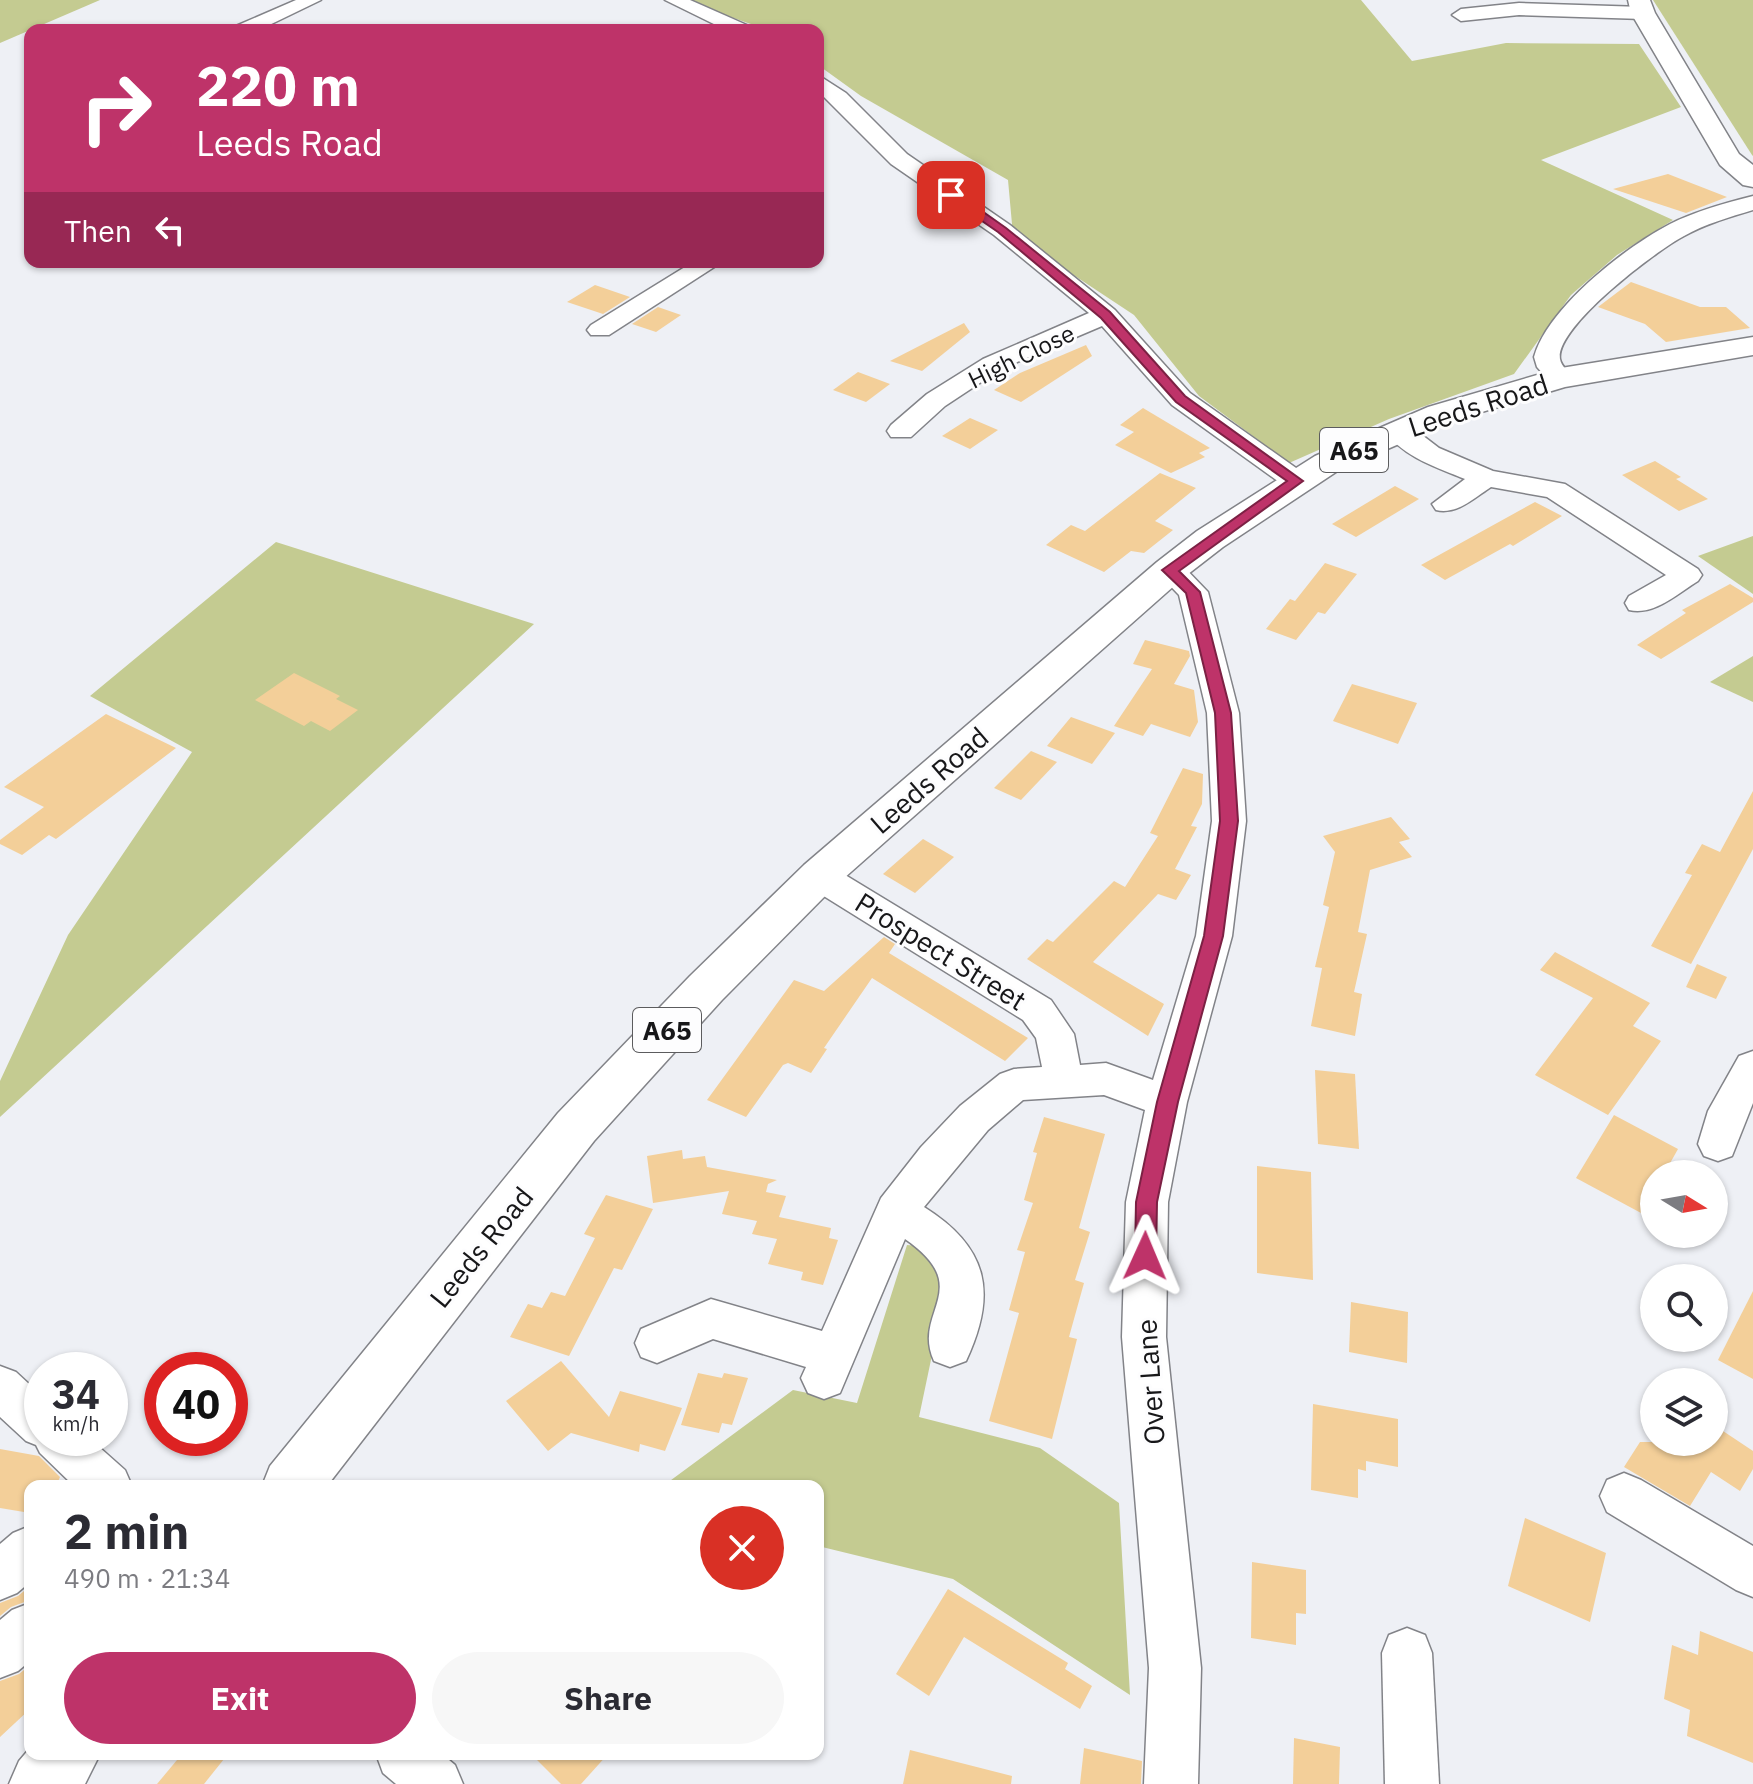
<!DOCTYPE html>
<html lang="en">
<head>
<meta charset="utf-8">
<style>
	body { margin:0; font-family:"IBM Plex Sans",sans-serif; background:#f7f7f7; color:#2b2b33; height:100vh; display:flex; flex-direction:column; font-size:30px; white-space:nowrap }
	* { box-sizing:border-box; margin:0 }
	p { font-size:26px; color:#7c7c81 }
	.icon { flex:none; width:44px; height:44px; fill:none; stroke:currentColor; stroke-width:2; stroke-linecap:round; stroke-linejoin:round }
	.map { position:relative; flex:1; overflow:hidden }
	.sheet { position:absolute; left:24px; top:1480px; width:800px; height:280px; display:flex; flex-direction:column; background:#fff; border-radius:16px; box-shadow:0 2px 6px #0004 }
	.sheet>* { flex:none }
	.banner { position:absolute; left:24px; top:24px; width:800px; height:244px; border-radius:16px; box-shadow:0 2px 6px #0004; background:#be3369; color:#fff; overflow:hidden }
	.needle { width:52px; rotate:101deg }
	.controls { position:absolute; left:1640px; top:1160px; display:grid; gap:16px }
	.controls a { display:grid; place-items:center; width:88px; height:88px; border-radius:50%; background:#fff; box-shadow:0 2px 6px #0004; font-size:40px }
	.speed { position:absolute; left:24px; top:1352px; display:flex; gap:16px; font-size:40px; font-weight:700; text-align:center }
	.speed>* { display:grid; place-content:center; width:104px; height:104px; border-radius:50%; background:#fff; box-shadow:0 2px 6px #0004; line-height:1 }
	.speed small { font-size:20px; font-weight:400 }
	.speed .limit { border:12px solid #d22; background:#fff; color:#111 }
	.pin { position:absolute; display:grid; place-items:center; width:68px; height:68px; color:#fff; margin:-34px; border-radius:16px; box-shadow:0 4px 12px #0006 }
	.me { position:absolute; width:88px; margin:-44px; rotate:1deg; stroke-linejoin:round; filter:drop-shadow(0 0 6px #0008) }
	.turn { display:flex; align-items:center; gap:28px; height:168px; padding:0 40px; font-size:36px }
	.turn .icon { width:104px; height:104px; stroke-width:2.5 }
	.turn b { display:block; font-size:56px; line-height:68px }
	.then { display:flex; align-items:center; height:76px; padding:0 40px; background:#0003; gap:16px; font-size:30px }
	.round { display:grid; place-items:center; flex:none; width:84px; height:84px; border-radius:42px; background:#f7f7f7 }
	.headline { display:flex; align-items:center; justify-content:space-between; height:136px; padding:0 40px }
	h1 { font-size:48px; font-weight:800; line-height:60px }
	.button { display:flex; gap:16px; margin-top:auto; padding:16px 40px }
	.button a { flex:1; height:92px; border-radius:48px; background:#be3369; color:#fff; font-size:32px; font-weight:800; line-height:92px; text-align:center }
	.button a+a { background:#f7f7f7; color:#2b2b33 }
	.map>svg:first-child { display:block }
</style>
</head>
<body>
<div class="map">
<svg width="1753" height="1784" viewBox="0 0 1753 1784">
	<rect width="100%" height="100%" fill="#eef0f5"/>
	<!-- green -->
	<g fill="#c4cb91">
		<polygon points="0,0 100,0 0,43"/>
		<polygon points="681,0 1361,0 1412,61 1506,43 1639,44 1681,107 1541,160 1673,220 1617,255 1571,295 1514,374 1389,419 1289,463 1199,396 1134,315 1013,235 1008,180 861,96 818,65 818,30 768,30"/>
		<polygon points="1653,0 1753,0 1753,156 1752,155"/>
		<polygon points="1753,536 1753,594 1698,556"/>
		<polygon points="276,542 534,624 0,1117 0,1081 68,935 192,752 90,696"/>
		<polygon points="1753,656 1753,702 1710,682"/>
		<polygon points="907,1245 920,1246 936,1256 945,1293 919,1417 1040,1448 1119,1503 1130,1695 953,1579 818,1546 818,1486 663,1486 793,1390 857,1403"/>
	</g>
	<!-- building -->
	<g fill="#f3cf99">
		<polygon points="1668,174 1727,197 1686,213 1613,189"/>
		<polygon points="1631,282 1700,307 1726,307 1750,328 1666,342 1645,324 1598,307"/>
		<polygon points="595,285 630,297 603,314 567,302"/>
		<polygon points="658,307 681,315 656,332 632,324"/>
		<polygon points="964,323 970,332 922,371 890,361"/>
		<polygon points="1086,345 1092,356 1021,402 994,390 1020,373"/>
		<polygon points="858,372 890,384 866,402 833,390"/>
		<polygon points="1143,408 1210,448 1199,453 1205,457 1171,473 1115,445 1134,432 1120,425"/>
		<polygon points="970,418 998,430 970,449 942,436"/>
		<polygon points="1655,461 1681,477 1676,479 1708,499 1679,511 1622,475"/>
		<polygon points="1160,473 1196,488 1155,521 1173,530 1144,553 1131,551 1104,572 1046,545 1071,525 1085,531"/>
		<polygon points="1395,486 1419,499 1356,537 1332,524"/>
		<polygon points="1535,502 1562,516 1513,546 1510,544 1445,580 1421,565"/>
		<polygon points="1325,563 1357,574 1325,614 1318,612 1296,640 1266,629 1290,599 1295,601"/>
		<polygon points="1730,584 1753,598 1753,602 1661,659 1637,645 1686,613 1682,610"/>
		<polygon points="1145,640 1189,651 1190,656 1174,684 1194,690 1198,722 1190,737 1151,724 1143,736 1114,726 1152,669 1133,664"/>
		<polygon points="294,673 340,696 336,699 358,710 330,731 311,721 304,726 255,700"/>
		<polygon points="1352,684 1417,703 1398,744 1333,721"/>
		<polygon points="106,714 176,748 56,839 49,835 22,855 0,844 0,840 44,807 4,787"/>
		<polygon points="1071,717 1115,733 1092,764 1047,746"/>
		<polygon points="1031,751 1057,762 1021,800 994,788"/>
		<polygon points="1183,768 1203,774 1202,804 1191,826 1197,827 1175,869 1191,875 1176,900 1158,894 1093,962 1164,1004 1148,1036 1027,959 1047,939 1053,942 1114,881 1125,887 1158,836 1150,833"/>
		<polygon points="1753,791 1753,849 1691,964 1651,946 1692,875 1685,873 1702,844 1720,852"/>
		<polygon points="1391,817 1410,839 1399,842 1412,857 1370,870 1358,932 1367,934 1354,992 1362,994 1355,1036 1311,1026 1322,968 1315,967 1329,907 1323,905 1335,852 1323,836"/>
		<polygon points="923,839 954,857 915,893 883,874"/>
		<polygon points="884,937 895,944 889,953 1028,1038 1005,1061 872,978 824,1048 827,1049 811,1073 788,1063 783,1065 746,1117 707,1100 794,980 824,991"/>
		<polygon points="1555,952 1650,1003 1633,1026 1661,1041 1608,1115 1535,1075 1593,998 1540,970"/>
		<polygon points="1697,964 1727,977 1716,999 1686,987"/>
		<polygon points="1315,1070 1355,1074 1359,1149 1318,1144"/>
		<polygon points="1614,1115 1678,1149 1664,1174 1654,1174 1654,1220 1576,1178"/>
		<polygon points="1044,1117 1105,1134 1079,1228 1090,1232 1075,1280 1084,1283 1069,1337 1077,1339 1052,1439 989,1421 1019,1313 1009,1310 1025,1252 1017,1250 1033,1203 1024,1200 1037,1153 1033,1152"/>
		<polygon points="682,1150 683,1159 705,1156 707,1167 777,1180 768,1184 766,1192 786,1196 779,1217 831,1228 829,1238 838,1240 823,1285 801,1280 803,1272 768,1264 777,1239 752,1234 757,1221 722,1214 729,1191 653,1203 647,1156"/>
		<polygon points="1257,1166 1311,1172 1313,1280 1257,1273"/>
		<polygon points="606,1195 653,1209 622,1270 614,1268 569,1356 510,1337 528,1304 542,1308 551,1292 565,1296 595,1238 584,1234"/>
		<polygon points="1753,1291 1753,1379 1718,1360"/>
		<polygon points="1351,1302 1408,1312 1407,1363 1349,1352"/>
		<polygon points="561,1361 609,1417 620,1391 682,1408 665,1451 640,1444 639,1452 571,1433 548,1451 506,1401"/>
		<polygon points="698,1373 722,1378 724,1373 748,1378 732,1425 722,1423 719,1433 681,1425"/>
		<polygon points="1313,1404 1398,1419 1398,1467 1366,1461 1366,1471 1358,1469 1358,1498 1311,1490"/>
		<polygon points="1714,1425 1753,1451 1753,1469 1740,1491 1711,1472 1690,1506 1624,1467 1640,1442 1714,1442"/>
		<polygon points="0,1449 39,1456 60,1477 56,1486 30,1486 30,1513 0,1508"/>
		<polygon points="1525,1518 1606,1553 1590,1622 1508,1586"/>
		<polygon points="1252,1562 1306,1570 1306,1614 1296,1613 1296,1645 1251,1638"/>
		<polygon points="30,1586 30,1600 11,1607 0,1616 0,1603 18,1596"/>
		<polygon points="948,1589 1068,1663 1065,1669 1092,1686 1080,1709 964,1637 929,1696 896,1674"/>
		<polygon points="1700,1631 1753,1652 1753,1763 1687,1736 1690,1710 1664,1699 1672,1645 1698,1655"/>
		<polygon points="30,1665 30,1709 0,1737 0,1681 19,1674"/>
		<polygon points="1294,1738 1340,1747 1339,1784 1293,1784"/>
		<polygon points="1084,1748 1142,1761 1141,1784 1080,1784"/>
		<polygon points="910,1750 1012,1776 1011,1784 903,1784"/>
		<polygon points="182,1754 228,1754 204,1784 157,1784"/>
		<polygon points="531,1754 608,1754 581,1784 561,1784"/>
	</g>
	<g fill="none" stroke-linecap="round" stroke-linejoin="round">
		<defs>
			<g id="minor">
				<polygon points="296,0 321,0 259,30 233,30 236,26"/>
				<polygon points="665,0 690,0 749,26 752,30 726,30"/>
				<polygon points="1519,3 1643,7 1652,13 1643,19 1519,15 1461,21 1452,15 1461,9"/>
				<polygon points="818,75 846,93 907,154 1010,225 1115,310 1190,393 1306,475 1310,481 1306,487 1296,489 1286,487 1172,405 1102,326 1001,369 945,406 911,437 891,437 887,431 891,425 927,394 983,359 1089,313 994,235 891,164 818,91"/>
				<path d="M1753 196V210C1730 217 1705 224 1684 236 1657 250 1555 327 1560 359 1561 367 1570 372 1574 378L1570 384H1552L1537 367 1534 357C1548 307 1626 247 1670 224 1696 211 1725 203 1753 196Z"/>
				<polygon points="693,262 722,262 609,335 591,335 587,330 591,325"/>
				<path d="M1399 423 1409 425 1439 448 1493 471 1565 484 1698 569 1702 575 1698 581C1677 594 1654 616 1629 610L1625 603 1629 596 1666 575 1547 497 1491 487C1474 498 1457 515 1436 510L1432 504 1465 479C1438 468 1403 457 1385 431L1389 425Z"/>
				<path d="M1170 561 1181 564 1208 592 1239 713 1246 821 1232 936 1187 1102 1168 1202 1166 1337 1201 1668 1198 1784H1144L1149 1668 1122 1337 1126 1202 1145 1110 1104 1095 1023 1100 988 1130 924 1207C988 1247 998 1293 966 1361L950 1367 934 1361C911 1311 977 1289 905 1239L840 1393 824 1399 808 1393 801 1378 806 1367 713 1339 657 1363 641 1357 635 1343 641 1329 711 1299 822 1331 881 1198 921 1147 960 1106 1000 1074 1014 1069 1042 1067 1036 1038 1023 1020 806 885 801 876 806 867 819 863 832 867 1051 1000 1074 1034 1080 1065 1106 1063 1153 1080 1196 936 1212 821 1207 713 1179 595 1155 570 1159 564Z"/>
				<polygon points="1753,1051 1753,1103 1732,1156 1718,1161 1704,1156 1698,1144 1708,1111 1739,1056"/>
				<polygon points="0,1366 16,1372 42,1396 42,1438 89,1438 125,1470 132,1486 74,1486 40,1453 36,1445 26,1441 0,1417"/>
				<polygon points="1624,1473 1641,1480 1753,1546 1753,1597 1736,1590 1607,1512 1600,1496 1607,1480"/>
				<polygon points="30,1526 30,1582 17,1593 0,1600 0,1544 13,1533"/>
				<polygon points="30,1603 30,1661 18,1671 0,1678 0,1620 12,1610"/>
				<polygon points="1407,1628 1425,1635 1432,1653 1439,1784 1385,1784 1382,1653 1389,1635"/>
				<polygon points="376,1754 442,1754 455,1765 463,1784 396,1784 383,1773"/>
			</g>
			<g id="major">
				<polygon points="1628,0 1650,0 1655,13 1739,154 1753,165 1753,187 1743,185 1720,165 1631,13"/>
				<polygon points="1753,337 1753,355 1565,387 1452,421 1339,470 1223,547 1183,578 834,887 722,1000 594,1141 327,1486 262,1486 270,1466 558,1113 690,976 804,865 1157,562 1197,531 1315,456 1428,407 1561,368"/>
				<polygon points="30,1748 30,1754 100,1754 85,1784 9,1784 19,1761"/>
			</g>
		</defs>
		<!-- minor casing -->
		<use href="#minor" stroke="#828388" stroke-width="3"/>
		<!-- major casing -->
		<use href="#major" stroke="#828388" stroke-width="3"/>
		<!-- minor -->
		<use href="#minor" fill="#fff" fill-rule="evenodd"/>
		<!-- major -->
		<use href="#major" fill="#fff" fill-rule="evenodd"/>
	</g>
	<!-- route -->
	<polygon fill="#be3369" stroke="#7c2144" stroke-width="2" points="947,192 955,192 1006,228 1110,312 1185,396 1303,481 1179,571 1200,592 1231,713 1238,821 1223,936 1178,1102 1157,1202 1156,1256 1153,1263 1145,1265 1138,1263 1135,1256 1136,1202 1157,1102 1204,936 1220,821 1215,713 1186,593 1162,570 1287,481 1176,402 1101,318 998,232 947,197"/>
	<g text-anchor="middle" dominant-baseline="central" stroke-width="6" stroke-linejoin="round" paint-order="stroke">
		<!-- far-street labels -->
		<g font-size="24" fill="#171719" stroke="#fdfdfe">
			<text transform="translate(1021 356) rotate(-26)">High Close</text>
		</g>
		<!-- shield labels -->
		<g fill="#fdfdfe" stroke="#5c5c5e" stroke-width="2">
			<rect x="1320" y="428" width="68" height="44" rx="6"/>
			<rect x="633" y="1008" width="68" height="44" rx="6"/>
		</g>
		<g font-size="26" font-weight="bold" fill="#171719">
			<text x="1354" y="450">A65</text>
			<text x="667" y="1030">A65</text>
		</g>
		<!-- street labels -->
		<g font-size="28" fill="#171719" stroke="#fdfdfe">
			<text transform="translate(1478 405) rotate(-18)">Leeds Road</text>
			<text transform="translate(929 780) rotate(-41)">Leeds Road</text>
			<text transform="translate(941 951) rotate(32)">Prospect Street</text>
			<text transform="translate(481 1247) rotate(-51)">Leeds Road</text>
			<text transform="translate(1150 1382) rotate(-94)">Over Lane</text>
		</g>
	</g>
</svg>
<div class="controls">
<a><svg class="needle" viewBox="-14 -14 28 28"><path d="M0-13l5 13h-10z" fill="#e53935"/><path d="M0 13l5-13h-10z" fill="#7c7c81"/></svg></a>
<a><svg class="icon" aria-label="search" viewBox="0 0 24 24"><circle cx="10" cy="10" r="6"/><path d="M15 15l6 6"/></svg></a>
<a><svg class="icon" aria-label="layers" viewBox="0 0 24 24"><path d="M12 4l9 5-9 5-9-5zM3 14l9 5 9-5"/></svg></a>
</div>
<div class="speed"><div>34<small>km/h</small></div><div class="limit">40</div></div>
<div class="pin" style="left:951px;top:195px;background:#d93025"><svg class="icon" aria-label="arrive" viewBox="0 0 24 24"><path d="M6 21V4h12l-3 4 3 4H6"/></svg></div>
<svg class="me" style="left:1145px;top:1256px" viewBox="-20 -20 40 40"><path d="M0-17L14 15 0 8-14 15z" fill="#be3369" stroke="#fff" stroke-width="4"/></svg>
<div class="banner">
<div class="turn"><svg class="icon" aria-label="right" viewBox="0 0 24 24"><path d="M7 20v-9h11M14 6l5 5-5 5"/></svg><div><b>220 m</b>Leeds Road</div></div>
<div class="then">Then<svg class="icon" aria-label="left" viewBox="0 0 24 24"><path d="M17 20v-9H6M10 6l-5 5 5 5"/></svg></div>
</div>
<section class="sheet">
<div class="headline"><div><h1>2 min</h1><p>490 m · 21:34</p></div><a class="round" style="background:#d93025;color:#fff"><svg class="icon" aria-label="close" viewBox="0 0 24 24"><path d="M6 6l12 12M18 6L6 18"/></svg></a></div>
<div class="button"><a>Exit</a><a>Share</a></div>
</section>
</div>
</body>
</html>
